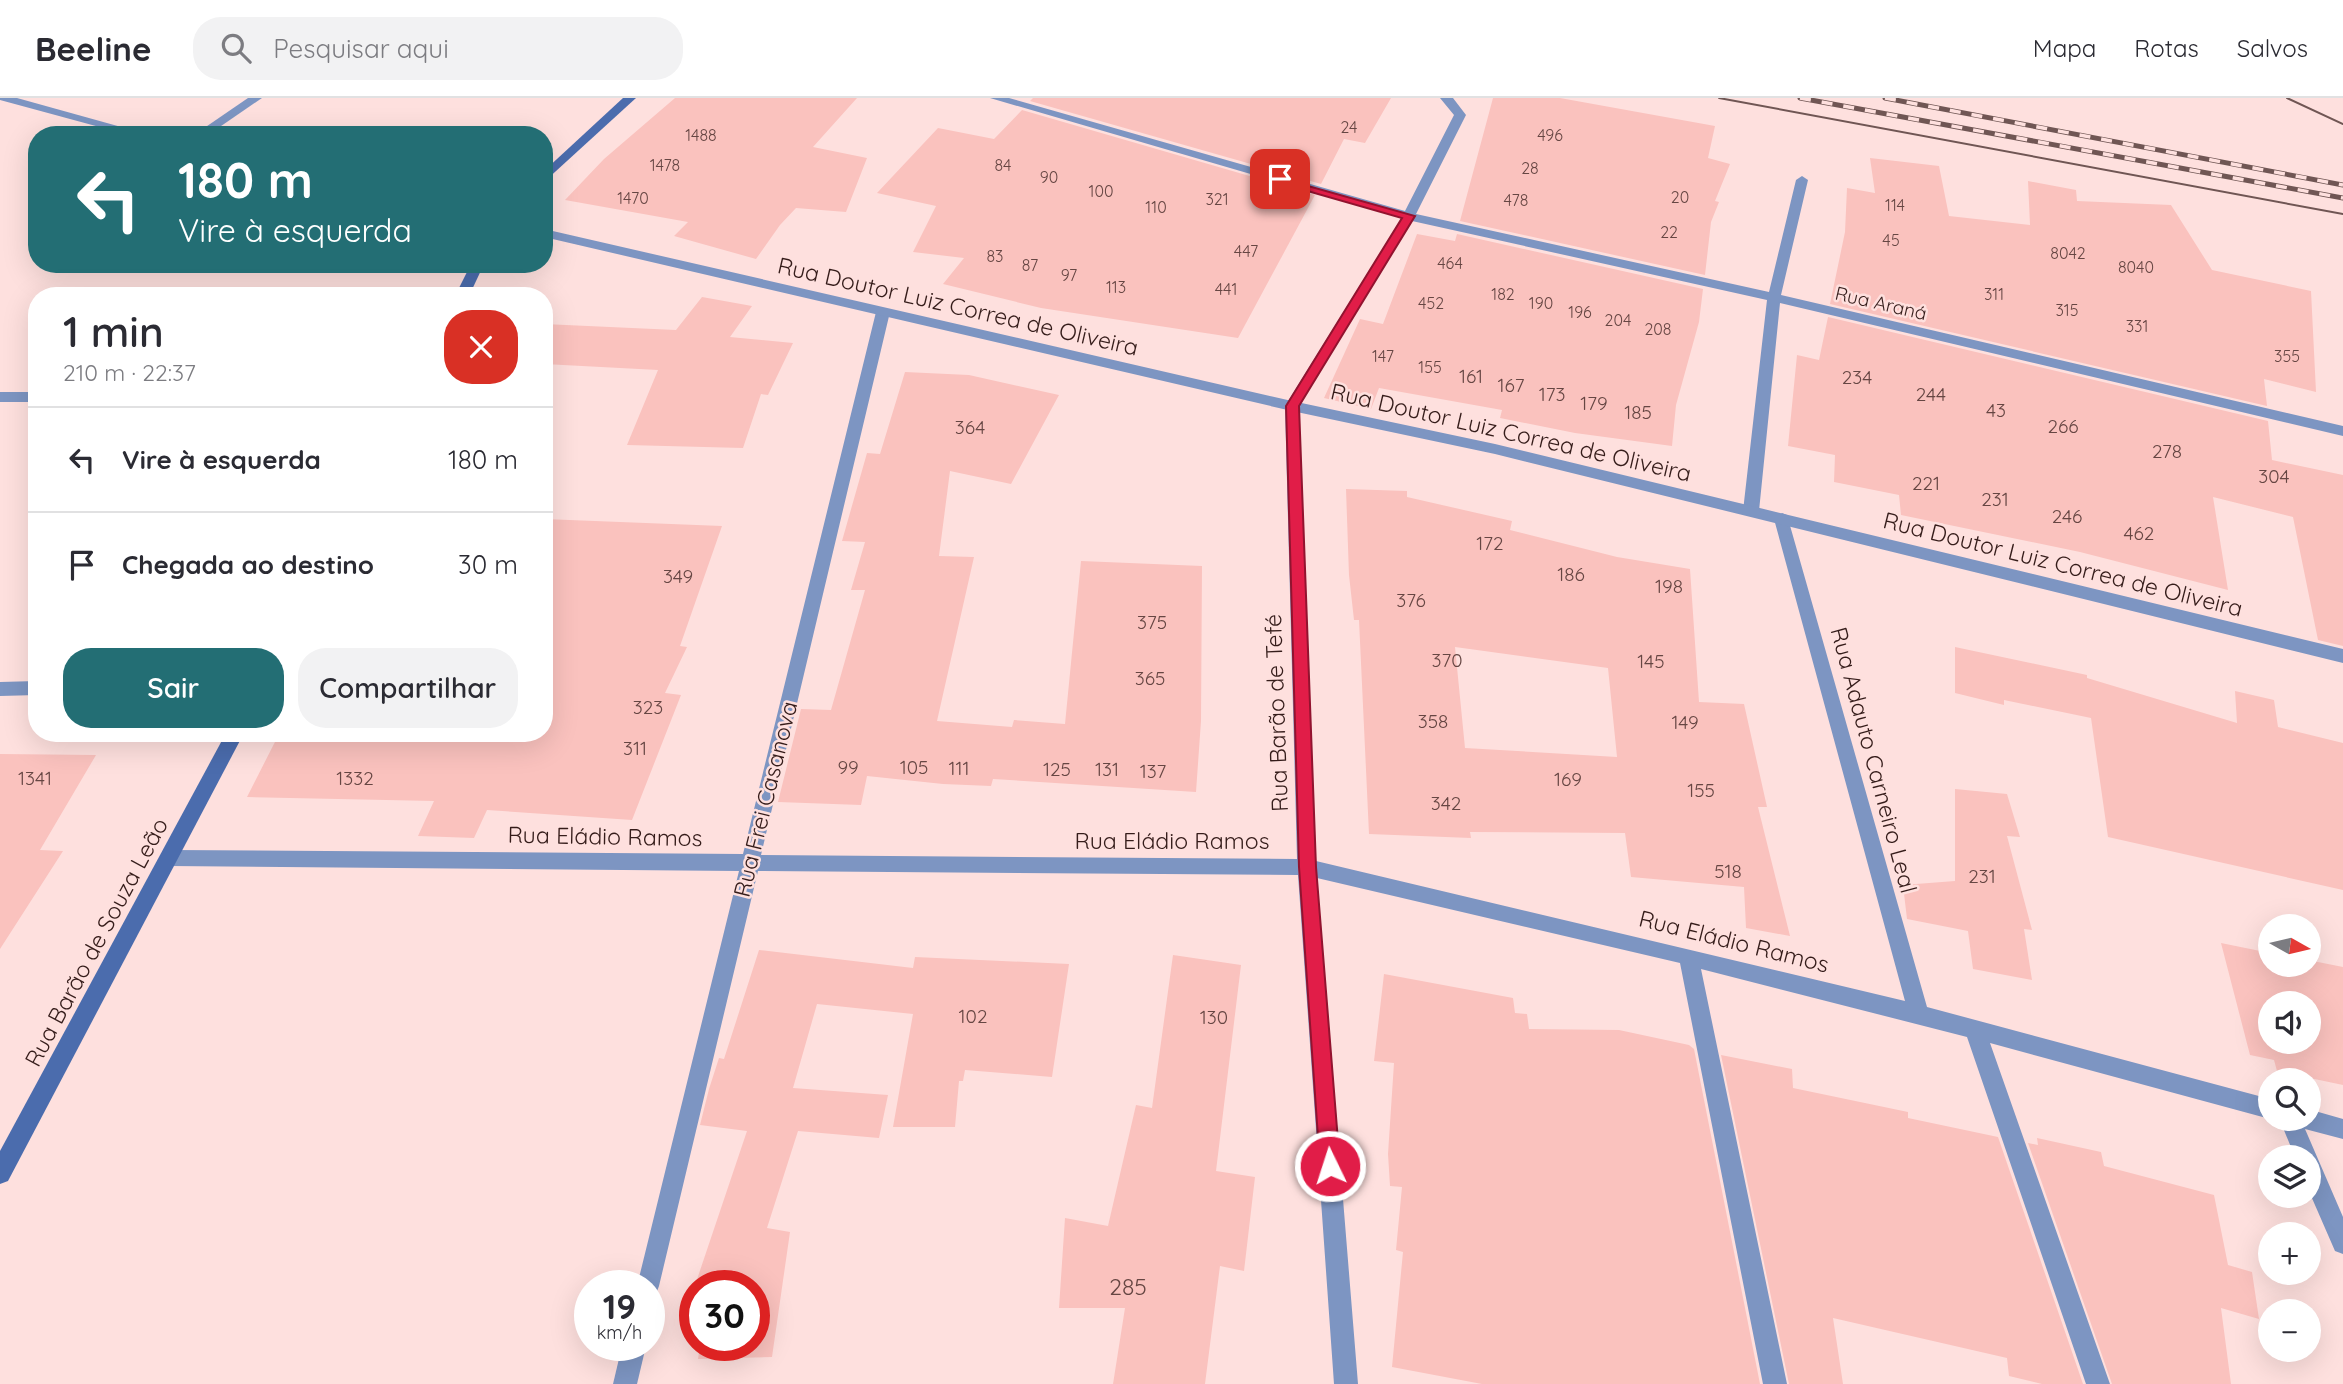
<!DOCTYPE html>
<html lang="pt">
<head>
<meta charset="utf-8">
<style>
	body { margin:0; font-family:Quicksand,sans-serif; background:#f2f2f3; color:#2b2b33; height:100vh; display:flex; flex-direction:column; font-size:26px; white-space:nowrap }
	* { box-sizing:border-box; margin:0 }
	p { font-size:23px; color:#7c7c81 }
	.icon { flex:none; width:38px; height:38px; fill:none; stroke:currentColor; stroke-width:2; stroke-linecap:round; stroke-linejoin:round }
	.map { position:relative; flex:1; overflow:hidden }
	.drawer { position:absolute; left:28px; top:189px; width:525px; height:455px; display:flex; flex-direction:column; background:#fff; border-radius:28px; box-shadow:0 7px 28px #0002 }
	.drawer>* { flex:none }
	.banner { position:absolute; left:28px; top:28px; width:525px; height:147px; border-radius:28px; box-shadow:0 7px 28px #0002; background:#236e74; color:#fff; overflow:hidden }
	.needle { width:46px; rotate:98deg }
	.controls { position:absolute; left:2258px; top:816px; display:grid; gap:14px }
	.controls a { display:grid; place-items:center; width:63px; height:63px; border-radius:50%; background:#fff; box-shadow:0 7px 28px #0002; font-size:35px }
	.speed { position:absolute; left:574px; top:1172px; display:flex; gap:14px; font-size:35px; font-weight:700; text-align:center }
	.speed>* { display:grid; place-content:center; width:91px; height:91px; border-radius:50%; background:#fff; box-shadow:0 7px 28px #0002; line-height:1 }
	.speed small { font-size:18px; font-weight:400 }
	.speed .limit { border:10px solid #d22; background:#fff; color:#111 }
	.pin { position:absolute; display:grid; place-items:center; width:60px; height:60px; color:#fff; margin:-30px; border-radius:14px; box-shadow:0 4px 10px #0006 }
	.me { position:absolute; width:77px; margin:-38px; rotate:356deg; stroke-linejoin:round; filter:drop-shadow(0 0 5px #0008) }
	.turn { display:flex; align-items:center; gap:24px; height:147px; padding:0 35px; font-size:32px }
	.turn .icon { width:91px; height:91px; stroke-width:2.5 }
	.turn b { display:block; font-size:49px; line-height:60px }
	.round { display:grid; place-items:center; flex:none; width:74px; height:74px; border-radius:28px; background:#f2f2f3 }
	.head { display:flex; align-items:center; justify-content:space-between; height:119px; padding:0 35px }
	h1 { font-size:42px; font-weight:600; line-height:52px }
	.primary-button { display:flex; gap:14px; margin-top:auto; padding:14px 35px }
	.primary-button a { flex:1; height:80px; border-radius:28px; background:#236e74; color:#fff; font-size:28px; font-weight:600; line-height:80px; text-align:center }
	.primary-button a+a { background:#f2f2f3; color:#2b2b33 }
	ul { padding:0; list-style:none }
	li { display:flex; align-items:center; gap:21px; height:105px; padding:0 35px; border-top:2px solid #e1e1e2 }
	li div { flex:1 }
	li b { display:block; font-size:26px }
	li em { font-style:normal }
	header { display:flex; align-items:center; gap:42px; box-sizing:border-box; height:98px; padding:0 35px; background:#fff; border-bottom:2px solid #e1e1e2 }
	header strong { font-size:33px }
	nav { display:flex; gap:38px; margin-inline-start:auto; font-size:24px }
	.search { width:490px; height:63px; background:#f2f2f3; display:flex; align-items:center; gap:18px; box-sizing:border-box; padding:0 24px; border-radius:28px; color:#7c7c81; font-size:26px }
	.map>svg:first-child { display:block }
</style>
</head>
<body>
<header>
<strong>Beeline</strong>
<div class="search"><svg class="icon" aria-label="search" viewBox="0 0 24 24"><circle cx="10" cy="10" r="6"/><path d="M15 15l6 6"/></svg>Pesquisar aqui</div>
<nav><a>Mapa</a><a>Rotas</a><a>Salvos</a></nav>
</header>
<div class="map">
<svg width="2343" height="1286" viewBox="0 0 2343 1286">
	<rect width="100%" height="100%" fill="#fee0de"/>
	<!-- building -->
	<g fill="#fac2be" fill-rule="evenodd">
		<polygon points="675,0 857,0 813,49 867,60 846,114 796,110 780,127 756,161 674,138 688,124 565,102 604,61"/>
		<polygon points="1033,0 1391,0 1365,45 1344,41 1321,86 1030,3"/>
		<polygon points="1493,0 1560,0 1715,28 1708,60 1730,66 1715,103 1719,104 1711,124 1705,177 1460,123"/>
		<polygon points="1022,12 1315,97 1238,240 1041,210 943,186 964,160 913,154 936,108 877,95 938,30 994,41"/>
		<polygon points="1870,60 1939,68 1949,118 2030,127 2028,83 2076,92 2077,103 2171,107 2212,172 2311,193 2316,294 2264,281 2267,308 1830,206 1845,134 1847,90 1875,95"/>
		<polygon points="1417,136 1455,143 1457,136 1703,191 1699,224 1676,307 1672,348 1575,335 1500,320 1502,312 1379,290 1371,311 1324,300 1360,221 1383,226"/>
		<polygon points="702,199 752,208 730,239 793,245 768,297 761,296 743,350 627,347 658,272 544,266 544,226 676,232"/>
		<polygon points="1828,219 2268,323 2272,362 2343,377 2343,548 2318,542 2293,419 2213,399 2228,492 2080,454 1901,417 1899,397 1834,384 1835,357 1788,348 1797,257 1819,262"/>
		<polygon points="905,274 969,277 1059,297 1011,386 950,373 939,458 974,459 937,623 1012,629 1014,622 1065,626 1081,463 1202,468 1201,623 1196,694 993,681 991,688 943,686 867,678 861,707 778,704 801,611 831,612 865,492 851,492 865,444 842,443 867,355 880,356"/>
		<path d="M1346 391 1407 393V399L1512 423 1510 432 1617 459 1690 471 1699 604 1744 606 1767 709H1758L1790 838 1746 830 1744 789 1631 779 1625 735 1470 734 1471 740 1369 736 1359 522H1354L1349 477ZM1455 549 1608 570 1617 659 1465 650Z"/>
		<polygon points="544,421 722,428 680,548 687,549 665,595 681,597 632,722 487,712 474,740 418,738 434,703 247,699 278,638 461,643 465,635 544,635"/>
		<polygon points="1955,549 2087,577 2087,580 2237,625 2235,593 2274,602 2278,629 2343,645 2343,792 2108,739 2091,620 2004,602 2004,607 1955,595"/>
		<polygon points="0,656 96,657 40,752 63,753 0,851"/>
		<polygon points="1955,691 2007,696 2020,739 2007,738 2032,832 2024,831 2032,882 1973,871 1968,833 1907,821 1903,787 1955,783"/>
		<path d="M2221 845 2270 855V866H2308V862L2343 869V987L2277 973 2274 962 2250 957ZM2270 905H2308V943H2270Z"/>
		<polygon points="759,852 913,870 915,859 1069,866 1052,979 965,972 963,983 959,983 955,1029 893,1029 913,916 817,906 793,990 888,997 879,1040 798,1033 767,1130 790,1134 772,1259 698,1261 700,1248 754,1248 754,1188 695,1188 695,1221 684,1220 747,1033 700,1027 709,991 719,960 724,961"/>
		<polygon points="1173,857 1241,867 1216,1073 1255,1079 1244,1173 1220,1168 1205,1286 1113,1286 1125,1210 1059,1210 1065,1120 1108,1128 1136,1007 1152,1010"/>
		<polygon points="1384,876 1513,900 1515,915 1527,916 1529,931 1619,932 1689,947 1694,951 1760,1286 1482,1286 1392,1269 1403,1154 1396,1152 1402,1089 1390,1088 1388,1056 1394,965 1374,963"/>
		<polygon points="1721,957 1792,971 1793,990 1908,1014 1908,1020 1998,1039 2083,1286 2042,1286 2009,1278 2007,1260 1833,1220 1843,1286 1789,1286"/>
		<polygon points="2037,1040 2101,1054 2104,1068 2214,1097 2228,1167 2252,1174 2259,1221 2221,1210 2231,1286 2112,1286 2028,1045 2038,1047"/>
	</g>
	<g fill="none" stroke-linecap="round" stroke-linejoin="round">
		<!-- minor -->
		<g fill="#7d95c2" fill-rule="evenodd">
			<polygon points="248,0 262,0 208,37 194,37"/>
			<polygon points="990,0 1009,0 1405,113 1454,17 1440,0 1453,0 1466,17 1416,116 1769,194 1796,82 1802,78 1808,82 1781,197 2343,328 2343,338 1780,205 1759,413 1751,418 1743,413 1767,202 1412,123 1299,308 1316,763 1905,903 1774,421 1782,415 1787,417 1927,909 2270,1001 2270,1020 2273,1020 2270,1021 1990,945 2110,1286 2086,1286 1967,939 1701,871 1787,1286 1763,1286 1680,865 1317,780 1358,1286 1334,1286 1298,777 758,773 659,1188 656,1196 649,1199 649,1188 637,1188 739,773 170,768 163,766 161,760 163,754 170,752 743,756 876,214 883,210 890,214 761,757 1297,761 1285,308 1402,120"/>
			<rect x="0" y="294" width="37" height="10"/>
			<polygon points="2308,1011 2343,1021 2343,1041 2305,1031 2343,1119 2343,1156 2335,1153 2308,1091 2308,1059 2295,1059 2279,1020 2308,1020"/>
			<polygon points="622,1248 646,1248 637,1286 613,1286"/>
		</g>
		<!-- tertiary -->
		<g fill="#7d95c2" fill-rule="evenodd">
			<polygon points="0,0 17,0 150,37 129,37 0,2"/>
			<polygon points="544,131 1292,303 1495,346 2343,551 2343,565 1495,356 1292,313 544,139"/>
			<polygon points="37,583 37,597 0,598 0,584"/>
		</g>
		<!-- secondary -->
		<g fill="#4b6cad" fill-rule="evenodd">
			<polygon points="623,0 636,0 544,84 544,73"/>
			<polygon points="471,166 484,166 469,198 455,198"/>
			<polygon points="226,635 244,635 8,1083 0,1086 0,1053"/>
		</g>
		<!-- tram -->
		<g stroke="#705654" stroke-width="2">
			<polyline points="1719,0 2343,116"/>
			<polyline points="2287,0 2343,26"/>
		</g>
		<defs>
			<g id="rail">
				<polyline points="1800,0 2343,100"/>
				<polyline points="1885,0 2343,87"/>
			</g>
		</defs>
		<!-- rail casing -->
		<use href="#rail" stroke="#705654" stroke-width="5"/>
		<!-- rail -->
		<use href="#rail" stroke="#fee0de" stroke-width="3.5" stroke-dasharray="11" stroke-linecap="butt"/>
	</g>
	<!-- route -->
	<polygon fill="#e11d48" stroke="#92132f" stroke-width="2" points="1276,79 1415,118 1299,308 1316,769 1340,1068 1337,1075 1330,1078 1323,1075 1320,1068 1299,769 1286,308 1402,120 1276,84"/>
	<g text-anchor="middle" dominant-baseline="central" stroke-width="5" stroke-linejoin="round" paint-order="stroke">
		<!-- far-number labels -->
		<g font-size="16" fill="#664643">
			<text x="1349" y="29">24</text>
			<text x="701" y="37">1488</text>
			<text x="1550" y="37">496</text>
			<text x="665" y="67">1478</text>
			<text x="1003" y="67">84</text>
			<text x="1530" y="70">28</text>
			<text x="1049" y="79">90</text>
			<text x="1101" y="93">100</text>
			<text x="1680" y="99">20</text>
			<text x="633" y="100">1470</text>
			<text x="1217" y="101">321</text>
			<text x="1516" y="102">478</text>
			<text x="1895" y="107">114</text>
			<text x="1156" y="109">110</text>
			<text x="1669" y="134">22</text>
			<text x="1891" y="142">45</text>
			<text x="1246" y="153">447</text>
			<text x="2068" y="155">8042</text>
			<text x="995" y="158">83</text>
			<text x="1450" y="165">464</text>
			<text x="1030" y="167">87</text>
			<text x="2136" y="169">8040</text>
			<text x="1069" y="177">97</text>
			<text x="1116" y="189">113</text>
			<text x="1226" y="191">441</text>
			<text x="1503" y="196">182</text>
			<text x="1994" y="196">311</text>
			<text x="1431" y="205">452</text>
			<text x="1541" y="205">190</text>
			<text x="2067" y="212">315</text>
			<text x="1580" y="214">196</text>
			<text x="1618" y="222">204</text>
			<text x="2137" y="228">331</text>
			<text x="1658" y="231">208</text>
			<text x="1383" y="258">147</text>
			<text x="2287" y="258">355</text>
			<text x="1430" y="269">155</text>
		</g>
		<!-- far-street labels -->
		<g font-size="19" fill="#351c1a" stroke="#fee0de">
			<text transform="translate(1881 205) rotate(13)">Rua Araná</text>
		</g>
		<!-- number labels -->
		<g font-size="19" fill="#664643">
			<text x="1471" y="278">161</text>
			<text x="1857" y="279">234</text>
			<text x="1511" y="287">167</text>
			<text x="1552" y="296">173</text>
			<text x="1931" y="296">244</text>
			<text x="1594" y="305">179</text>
			<text x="1996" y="312">43</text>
			<text x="1638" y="314">185</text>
			<text x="2063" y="328">266</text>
			<text x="970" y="329">364</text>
			<text x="2167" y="353">278</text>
			<text x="2274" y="378">304</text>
			<text x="1926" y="385">221</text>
			<text x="1995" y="401">231</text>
			<text x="2067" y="418">246</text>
			<text x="2139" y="435">462</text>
			<text x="1490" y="445">172</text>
			<text x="1571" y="476">186</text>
			<text x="678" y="478">349</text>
			<text x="1669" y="488">198</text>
			<text x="1411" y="502">376</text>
			<text x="1152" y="524">375</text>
			<text x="1447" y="562">370</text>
			<text x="1651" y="563">145</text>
			<text x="1150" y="580">365</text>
			<text x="648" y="609">323</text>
			<text x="1433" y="623">358</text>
			<text x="1685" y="624">149</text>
			<text x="635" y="650">311</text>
			<text x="848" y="669">99</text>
			<text x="914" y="669">105</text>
			<text x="959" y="670">111</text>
			<text x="1057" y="671">125</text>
			<text x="1107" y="671">131</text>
			<text x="1153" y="673">137</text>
			<text x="35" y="680">1341</text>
			<text x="355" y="680">1332</text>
			<text x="1568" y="681">169</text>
			<text x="1701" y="692">155</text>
			<text x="1446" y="705">342</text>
			<text x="1728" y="773">518</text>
			<text x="1982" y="778">231</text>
			<text x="973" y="918">102</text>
			<text x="1214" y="919">130</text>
		</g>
		<!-- street labels -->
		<g font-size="23" fill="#351c1a" stroke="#fee0de">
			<text transform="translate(958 208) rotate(13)">Rua Doutor Luiz Correa de Oliveira</text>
			<text transform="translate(1511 334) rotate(13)">Rua Doutor Luiz Correa de Oliveira</text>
			<text transform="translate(2063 466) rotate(14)">Rua Doutor Luiz Correa de Oliveira</text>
			<text transform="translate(1276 615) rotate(-92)">Rua Barão de Tefé</text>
			<text transform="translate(1874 662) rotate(75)">Rua Adauto Carneiro Leal</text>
			<text transform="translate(765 701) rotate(-76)">Rua Frei Casanova</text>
			<text transform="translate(605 738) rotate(1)">Rua Eládio Ramos</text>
			<text x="1172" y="742">Rua Eládio Ramos</text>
			<text transform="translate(1734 843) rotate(14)">Rua Eládio Ramos</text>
			<text transform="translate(96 844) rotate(-62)">Rua Barão de Souza Leão</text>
		</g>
		<!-- near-number labels -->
		<g font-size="23" fill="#664643">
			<text x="1128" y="1188">285</text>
		</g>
	</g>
</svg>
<div class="controls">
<a><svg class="needle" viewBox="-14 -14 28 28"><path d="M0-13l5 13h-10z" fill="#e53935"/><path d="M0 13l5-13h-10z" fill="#7c7c81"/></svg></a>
<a><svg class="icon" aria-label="sound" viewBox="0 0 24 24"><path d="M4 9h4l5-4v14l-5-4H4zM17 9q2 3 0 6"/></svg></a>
<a><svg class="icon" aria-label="search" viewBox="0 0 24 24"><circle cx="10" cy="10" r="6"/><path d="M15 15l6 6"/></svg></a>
<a><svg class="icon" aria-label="layers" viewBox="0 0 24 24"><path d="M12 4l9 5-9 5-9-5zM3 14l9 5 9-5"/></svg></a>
<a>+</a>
<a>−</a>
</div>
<div class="speed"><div>19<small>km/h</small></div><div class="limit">30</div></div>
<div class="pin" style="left:1280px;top:81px;background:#d93025"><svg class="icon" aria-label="arrive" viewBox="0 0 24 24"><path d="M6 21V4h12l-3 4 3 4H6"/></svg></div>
<svg class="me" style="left:1330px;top:1068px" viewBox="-20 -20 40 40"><circle r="17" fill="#e11d48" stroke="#fff" stroke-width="3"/><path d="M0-11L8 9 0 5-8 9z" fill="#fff"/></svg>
<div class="banner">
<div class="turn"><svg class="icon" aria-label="left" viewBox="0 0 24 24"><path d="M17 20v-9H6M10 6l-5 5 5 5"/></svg><div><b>180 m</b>Vire à esquerda</div></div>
</div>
<section class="drawer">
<div class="head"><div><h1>1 min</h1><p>210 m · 22:37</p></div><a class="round" style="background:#d93025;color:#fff"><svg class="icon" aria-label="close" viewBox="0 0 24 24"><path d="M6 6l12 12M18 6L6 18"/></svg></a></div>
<ul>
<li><svg class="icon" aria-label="left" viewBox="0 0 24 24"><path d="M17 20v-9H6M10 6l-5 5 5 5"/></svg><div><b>Vire à esquerda</b></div><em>180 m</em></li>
<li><svg class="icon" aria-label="arrive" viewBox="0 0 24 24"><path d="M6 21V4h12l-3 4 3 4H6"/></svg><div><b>Chegada ao destino</b></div><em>30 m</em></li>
</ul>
<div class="primary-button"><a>Sair</a><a>Compartilhar</a></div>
</section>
</div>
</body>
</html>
